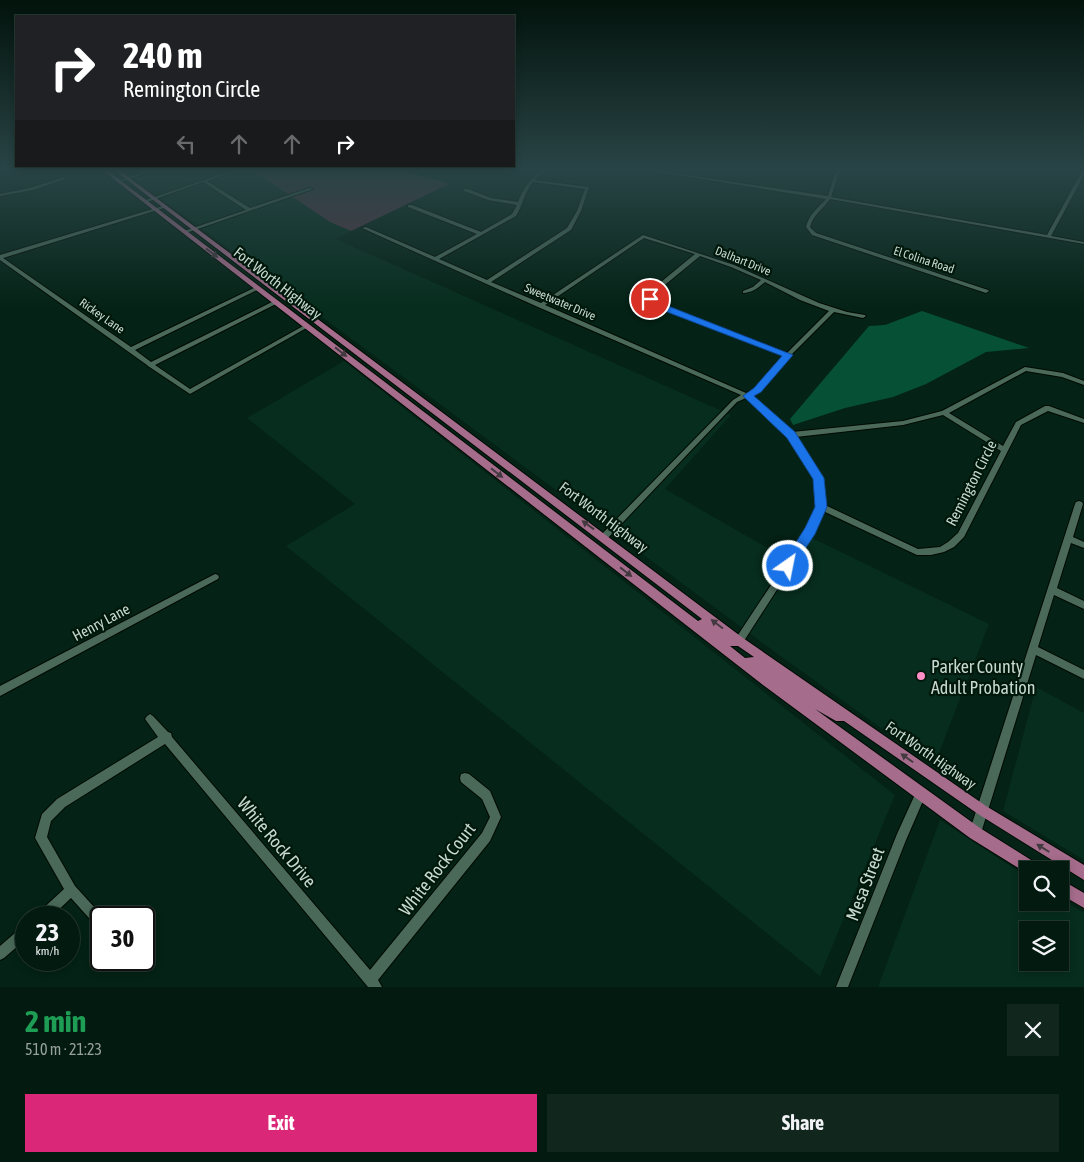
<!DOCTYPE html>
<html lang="en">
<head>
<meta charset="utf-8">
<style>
	body { margin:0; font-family:"Asap Condensed",sans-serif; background:#11271e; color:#f1f3f6; height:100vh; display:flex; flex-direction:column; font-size:19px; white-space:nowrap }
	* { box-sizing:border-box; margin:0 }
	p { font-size:16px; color:#97a19f }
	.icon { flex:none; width:28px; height:28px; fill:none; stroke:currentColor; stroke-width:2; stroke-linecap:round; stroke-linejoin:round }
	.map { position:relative; height:987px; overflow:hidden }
	.details { display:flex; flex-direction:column; background:#031a10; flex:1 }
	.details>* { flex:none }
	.guide { position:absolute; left:15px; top:15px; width:500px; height:152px; border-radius:0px; box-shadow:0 2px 8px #0003,0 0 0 1px #243830; background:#202124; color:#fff; overflow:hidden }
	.controls { position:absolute; left:1019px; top:861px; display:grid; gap:10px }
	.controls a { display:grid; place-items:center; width:50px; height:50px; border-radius:0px; background:#031a10; box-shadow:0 2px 8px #0003,0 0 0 1px #243830; font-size:25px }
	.speed { position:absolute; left:15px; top:906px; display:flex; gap:10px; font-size:25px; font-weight:700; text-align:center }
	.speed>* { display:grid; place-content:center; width:65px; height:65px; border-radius:50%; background:#031a10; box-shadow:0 2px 8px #0003,0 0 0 1px #243830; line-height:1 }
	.speed small { font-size:12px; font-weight:400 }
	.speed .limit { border:2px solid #111; border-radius:8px; background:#fff; color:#111 }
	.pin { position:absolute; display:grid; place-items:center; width:42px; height:42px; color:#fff; margin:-21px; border:2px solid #fff; border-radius:50%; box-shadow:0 1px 5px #0007 }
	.me { position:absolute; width:55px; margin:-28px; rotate:33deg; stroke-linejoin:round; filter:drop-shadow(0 0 4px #0008) }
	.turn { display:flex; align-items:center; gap:18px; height:105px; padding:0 25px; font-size:22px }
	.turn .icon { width:65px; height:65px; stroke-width:2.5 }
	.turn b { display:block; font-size:35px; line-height:42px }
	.lanes { display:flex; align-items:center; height:48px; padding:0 25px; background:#0003; justify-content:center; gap:25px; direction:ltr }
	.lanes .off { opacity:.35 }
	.round { display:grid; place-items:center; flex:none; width:52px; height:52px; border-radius:0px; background:#11271e }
	.head { display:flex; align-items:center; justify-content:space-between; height:85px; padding:0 25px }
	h1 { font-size:30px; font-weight:700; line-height:38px; color:#1e9e55 }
	.button { display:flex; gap:10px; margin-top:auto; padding:10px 25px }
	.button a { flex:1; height:58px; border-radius:0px; background:#db2777; color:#fff; font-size:20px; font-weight:700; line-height:58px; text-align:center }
	.button a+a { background:#11271e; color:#f1f3f6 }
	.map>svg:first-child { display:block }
</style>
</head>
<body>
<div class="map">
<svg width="1084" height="987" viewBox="0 0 1084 987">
	<rect width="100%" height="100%" fill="#042215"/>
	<!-- built -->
	<g fill="#062d1e" fill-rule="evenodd">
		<polygon points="123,170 252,170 330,222 351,231 336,239 731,415 665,489 785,558 802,533 989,624 934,766 779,655"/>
		<polygon points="344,361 895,795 820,976 286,546 355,504 247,418"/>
		<polygon points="1036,687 1084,713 1084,860 1003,811"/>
		<path d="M940 820 1027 877 1028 902H1060V898L1084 913V987H878ZM1028 930H1060V962H1028Z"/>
	</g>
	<!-- green -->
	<polygon fill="#573747" points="252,170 406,170 405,171 449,184 351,231 330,222"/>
	<!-- water -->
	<polygon fill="#065136" points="922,311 1029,348 986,352 926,384 893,397 845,408 793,425 790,419 869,326 885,325"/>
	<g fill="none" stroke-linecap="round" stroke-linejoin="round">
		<defs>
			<g id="minor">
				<polygon points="151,170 156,170 120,182 117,181"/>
				<polygon points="233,170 238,170 207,181 250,208 309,188 313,189 186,233 184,233 184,231 246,210 203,182 147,202 143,201"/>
				<path d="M541 170H545L535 180 589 187 581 211 571 230 491 282 541 303 643 235 734 265 819 303 847 312 865 315 866 316 863 318 834 312 790 356 759 391 751 395 792 432 903 421 942 411 1025 367 1063 373 1084 381V385L1062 377 1026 371 949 413 1003 446 1016 422 1045 406H1049L1084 419V423L1048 411 1021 425 964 537 954 547 944 552 931 555H917L823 511 814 532 742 644 739 645 736 644 734 641 736 638 808 529 817 507 814 478 789 437 746 398 737 402 607 539H601L600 537 601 535 733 400 741 395 538 307 362 228 366 227 435 257 477 234 408 207V205H412L481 232 512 214 517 205 488 200 464 191V189H468L491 198 518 202C523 188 530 180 541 170ZM533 182 585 189 577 211 567 228 487 280 439 259 516 216C523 205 524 193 533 182ZM644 238 695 254 650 291 647 299 648 300 663 309 784 356 755 389 746 393 545 305ZM700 256 731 267 761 280 753 287 743 291V293C752 293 758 288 765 282L800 300 829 311 787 353 667 307 653 298 655 293ZM943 415 1001 451 958 533 948 542 940 547 918 549 825 505 822 478 796 437 903 425Z"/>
				<path d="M645 170H653L828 196 835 173 838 170H842L838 176 831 197 1047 235 1082 171 1084 170V175L1051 236 1084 242V244L830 199C823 209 813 215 810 227L816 233 988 290 989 291 986 293 812 235 806 227C809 214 818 208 826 199Z"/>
				<polygon points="64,177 65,177 65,179 33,190 0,196 0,194 30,188"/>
				<polygon points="163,206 167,207 3,258 131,347 256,287 261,288 135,350 151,362 274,301 278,301 278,303 155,365 190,389 305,325 307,324 310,326 190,394 148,366 147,365 0,260 0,255"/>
				<polygon points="1079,501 1082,502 1083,504 1073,537 1084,542 1084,548 1071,543 1057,588 1084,601 1084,609 1054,595 1038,647 1084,670 1084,679 1036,655 981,833 979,837 975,839 971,837 969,833 1075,504 1076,502"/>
				<polygon points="215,574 218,575 219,577 218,579 0,696 0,686"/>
				<polygon points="150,714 153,716 168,732 171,733 172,737 370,970 482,833 490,817 482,799 461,782 460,778 461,774 465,773 469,774 490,791 501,817 490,841 378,980 382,987 368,987 165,744 65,807 51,821 47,837 75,886 104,918 101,918 101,929 97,927 71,898 50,918 35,918 37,914 64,889 35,838 42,814 57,799 158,737 145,719 147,716"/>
				<polygon points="921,789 925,790 926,794 906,840 848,987 836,987 897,834 917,790"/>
				<polygon points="26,925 26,939 4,958 0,960 0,946 22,927"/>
			</g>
			<g id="major">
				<path d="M102 170H107L698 621 702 619 114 170H119L743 638 986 806 1084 865V880L978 814 844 721H836L815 709 980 828 1039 865 1041 870H1028V874L970 838 763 685ZM730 646H738L754 657 745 658Z"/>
				<polygon points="1060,879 1084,893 1084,908 1060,894"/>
			</g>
		</defs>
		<!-- minor casing -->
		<use href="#minor" stroke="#000a03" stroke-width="2"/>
		<!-- major casing -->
		<use href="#major" stroke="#000a03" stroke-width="2"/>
		<!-- minor -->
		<use href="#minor" fill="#4a6959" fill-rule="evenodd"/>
		<!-- major -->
		<use href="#major" fill="#a56c8b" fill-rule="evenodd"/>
	</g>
	<!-- one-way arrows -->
	<defs><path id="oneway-solid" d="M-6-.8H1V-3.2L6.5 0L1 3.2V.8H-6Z" transform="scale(1.25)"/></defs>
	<g fill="#423a3f">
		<use href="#oneway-solid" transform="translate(212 253) rotate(37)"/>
		<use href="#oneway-solid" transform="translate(341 352) rotate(38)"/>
		<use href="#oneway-solid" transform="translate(497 473) rotate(38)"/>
		<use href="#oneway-solid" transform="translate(588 525) rotate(-144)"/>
		<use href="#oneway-solid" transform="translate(626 572) rotate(38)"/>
		<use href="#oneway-solid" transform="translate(717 624) rotate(-143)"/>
		<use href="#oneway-solid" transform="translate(907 758) rotate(-145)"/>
		<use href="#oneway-solid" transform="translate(1043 848) rotate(-148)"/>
	</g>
	<!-- sky -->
	<linearGradient id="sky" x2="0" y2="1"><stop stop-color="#02130c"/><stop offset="0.55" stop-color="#294446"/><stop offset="1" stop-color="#294446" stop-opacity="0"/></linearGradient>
	<rect width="1084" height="308" fill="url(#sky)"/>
	<!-- route -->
	<polygon fill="#1a73e8" stroke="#114b97" points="647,297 653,297 668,306 793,355 761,392 754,396 795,432 824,478 827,507 815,534 792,569 788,571 783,569 781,566 805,528 815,507 813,479 787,438 743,396 754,388 782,356 662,310 647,300"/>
	<!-- markers -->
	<circle fill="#fa8fc6" stroke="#00180c" stroke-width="2" cx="921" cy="676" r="5"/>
	<g text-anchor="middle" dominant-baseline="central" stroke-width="4.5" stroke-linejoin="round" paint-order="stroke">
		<!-- far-street labels -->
		<g font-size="12" fill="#c7d8ce" stroke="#00180c">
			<text transform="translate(924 260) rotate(18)">El Colina Road</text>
			<text transform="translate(743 261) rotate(22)">Dalhart Drive</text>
			<text transform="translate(560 302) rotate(23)">Sweetwater Drive</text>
			<text transform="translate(102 316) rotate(35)">Rickey Lane</text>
		</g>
		<!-- street labels -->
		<g font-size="15" fill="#c7d8ce" stroke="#00180c">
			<text transform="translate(278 283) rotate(38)">Fort Worth Highway</text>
			<text transform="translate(971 483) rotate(-63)">Remington Circle</text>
			<text transform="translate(604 517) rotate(37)">Fort Worth Highway</text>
			<text transform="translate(101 622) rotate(-28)">Henry Lane</text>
			<text transform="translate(931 755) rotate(35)">Fort Worth Highway</text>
		</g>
		<!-- near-poi labels -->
		<g font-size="18" fill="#c7d8ce" stroke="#00180c" text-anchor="start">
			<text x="931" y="666">Parker County<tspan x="931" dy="21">Adult Probation</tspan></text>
		</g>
		<!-- near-street labels -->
		<g font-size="18" fill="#c7d8ce" stroke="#00180c">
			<text transform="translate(277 842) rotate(50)">White Rock Drive</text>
			<text transform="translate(437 869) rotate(-52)">White Rock Court</text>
			<text transform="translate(865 884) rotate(-69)">Mesa Street</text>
		</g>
	</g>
</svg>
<div class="controls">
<a><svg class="icon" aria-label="search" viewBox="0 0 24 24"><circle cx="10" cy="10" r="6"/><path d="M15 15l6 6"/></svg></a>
<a><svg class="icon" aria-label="layers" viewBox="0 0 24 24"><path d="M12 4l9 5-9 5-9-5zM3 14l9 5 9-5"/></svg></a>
</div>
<div class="speed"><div>23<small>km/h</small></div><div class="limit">30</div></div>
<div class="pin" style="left:650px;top:299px;background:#d93025"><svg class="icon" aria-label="arrive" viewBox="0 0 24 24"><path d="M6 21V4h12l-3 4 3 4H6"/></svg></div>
<svg class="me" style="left:788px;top:566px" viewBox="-20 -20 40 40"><circle r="17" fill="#1a73e8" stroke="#fff" stroke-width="3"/><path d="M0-11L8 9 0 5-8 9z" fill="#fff"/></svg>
<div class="guide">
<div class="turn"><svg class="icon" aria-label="right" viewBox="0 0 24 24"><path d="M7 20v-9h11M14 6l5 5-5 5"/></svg><div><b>240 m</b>Remington Circle</div></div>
<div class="lanes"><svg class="icon off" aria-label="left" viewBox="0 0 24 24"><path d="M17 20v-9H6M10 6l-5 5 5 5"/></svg><svg class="icon off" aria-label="ahead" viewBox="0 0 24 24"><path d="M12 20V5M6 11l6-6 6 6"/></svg><svg class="icon off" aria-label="ahead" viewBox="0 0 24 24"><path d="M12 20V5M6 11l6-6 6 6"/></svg><svg class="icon" aria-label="right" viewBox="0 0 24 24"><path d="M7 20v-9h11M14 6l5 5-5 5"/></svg></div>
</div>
</div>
<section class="details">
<div class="head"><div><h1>2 min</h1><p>510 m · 21:23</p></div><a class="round"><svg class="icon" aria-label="close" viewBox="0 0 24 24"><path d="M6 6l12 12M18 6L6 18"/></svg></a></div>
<div class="button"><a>Exit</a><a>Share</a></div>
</section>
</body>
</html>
